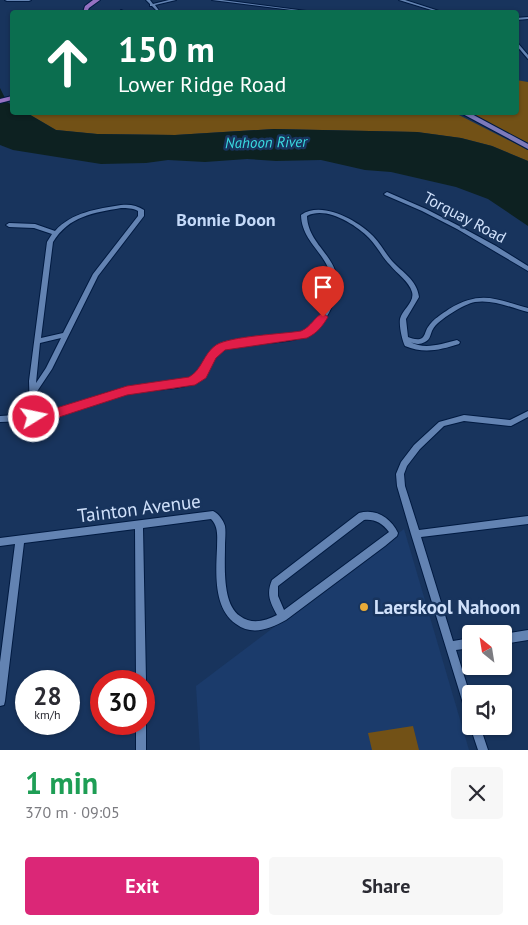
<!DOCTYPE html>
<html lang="en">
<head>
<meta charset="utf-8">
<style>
	body { margin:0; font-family:"PT Sans",sans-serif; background:#f7f7f7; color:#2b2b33; height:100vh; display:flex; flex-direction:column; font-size:19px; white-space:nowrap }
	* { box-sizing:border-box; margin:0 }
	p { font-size:16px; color:#7c7c81 }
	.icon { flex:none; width:28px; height:28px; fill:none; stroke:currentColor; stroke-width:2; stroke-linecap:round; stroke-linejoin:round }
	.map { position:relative; height:750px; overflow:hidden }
	.drawer { display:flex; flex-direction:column; background:#fff; flex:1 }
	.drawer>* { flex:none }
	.guide { position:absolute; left:10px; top:10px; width:509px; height:105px; border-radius:5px; box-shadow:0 1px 4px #0004; background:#0b6e4f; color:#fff; overflow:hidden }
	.needle { width:32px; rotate:330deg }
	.fabs { position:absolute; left:462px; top:625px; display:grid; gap:10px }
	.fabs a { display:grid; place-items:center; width:50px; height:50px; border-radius:5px; background:#fff; box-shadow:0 1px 4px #0004; font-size:25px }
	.speed { position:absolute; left:15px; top:670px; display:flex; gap:10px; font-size:25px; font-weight:700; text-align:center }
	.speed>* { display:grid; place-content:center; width:65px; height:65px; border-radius:50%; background:#fff; box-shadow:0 1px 4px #0004; line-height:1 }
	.speed small { font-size:12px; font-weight:400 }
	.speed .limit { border:8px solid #d22; background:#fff; color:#111 }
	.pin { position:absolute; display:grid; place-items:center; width:42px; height:42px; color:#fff; margin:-51px -21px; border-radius:50% 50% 50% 0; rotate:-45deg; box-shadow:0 0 5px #0007 }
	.pin .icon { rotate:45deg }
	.me { position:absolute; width:55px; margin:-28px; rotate:80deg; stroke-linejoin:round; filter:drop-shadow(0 0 4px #0008) }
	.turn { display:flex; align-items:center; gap:18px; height:105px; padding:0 25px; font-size:22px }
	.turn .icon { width:65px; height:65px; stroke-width:2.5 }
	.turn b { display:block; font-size:35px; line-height:42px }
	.round { display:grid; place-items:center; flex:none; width:52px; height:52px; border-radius:5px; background:#f7f7f7 }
	.head { display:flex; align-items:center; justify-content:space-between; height:85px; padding:0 25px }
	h1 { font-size:30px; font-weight:700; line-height:38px; color:#1e9e55 }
	.button { display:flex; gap:10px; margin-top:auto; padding:10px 25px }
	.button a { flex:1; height:58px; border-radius:5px; background:#db2777; color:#fff; font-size:20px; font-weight:700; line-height:58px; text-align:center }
	.button a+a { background:#f7f7f7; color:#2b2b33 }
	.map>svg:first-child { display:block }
</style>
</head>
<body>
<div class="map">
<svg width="528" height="750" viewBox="0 0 528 750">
	<rect width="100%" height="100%" fill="#18345d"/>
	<!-- built -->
	<polygon fill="#1b3b6b" points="404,529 469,750 200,750 196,686"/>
	<!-- green -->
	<g fill="#725116">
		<polygon points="516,80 528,82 528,143 469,113 516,112"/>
		<polygon points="27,113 455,113 528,150 528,161 492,146 461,138 417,132 274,129 175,135 97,134 56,130"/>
		<polygon points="413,726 419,750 372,750 368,733"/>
	</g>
	<!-- water -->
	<polygon fill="#0d2121" points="0,88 7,102 12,105 12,112 27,113 56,130 97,134 175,135 274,129 417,132 461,138 492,146 528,161 528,226 488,199 456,187 391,172 365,170 321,160 276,161 247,159 205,162 168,160 146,163 101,164 13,150 0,145"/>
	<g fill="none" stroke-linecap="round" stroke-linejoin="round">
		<defs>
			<g id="street">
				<polygon points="5,0 31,0 29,1 7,1"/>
				<polygon points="146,0 150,0 153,4 169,0 176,0 155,5 160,12 158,12 152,6 150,6 150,4"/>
				<polygon points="212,0 222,0 314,12 308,12"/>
				<polygon points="399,0 405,0 442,12 438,12"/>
				<polygon points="121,10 125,12 120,12"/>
				<polygon points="528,17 528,19 516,20 516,18"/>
				<polygon points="516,41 528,55 528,59 516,45"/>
				<polygon points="387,192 426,209 461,227 496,246 528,266 528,271 457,229 422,211 385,195 384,194"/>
				<path d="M121 205C129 204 137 205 144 210V216L98 276 52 369 36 393 37 414C63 411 86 399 110 392 126 387 142 385 158 384 170 383 185 383 195 377 207 369 206 351 220 345 227 341 235 341 242 340 281 336 315 343 329 297 341 258 302 249 301 215 322 200 358 221 373 236 381 244 385 253 392 261 402 272 417 280 419 297L406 319 408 337C411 338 416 340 420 339 425 338 425 331 428 327 433 319 442 314 449 309 481 290 495 299 528 308V312C512 308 492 299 475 302 464 304 438 320 433 329 430 334 431 339 425 342 420 345 415 344 410 342 425 350 441 344 457 340L460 342 459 344C440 350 424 354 405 346 402 340 399 326 400 319 402 310 415 302 412 292 409 281 397 274 390 265 382 257 377 246 369 238 355 224 326 206 307 216 308 249 347 258 335 298 321 342 294 341 254 344 245 345 236 345 227 347 211 352 213 373 199 381 181 391 149 389 129 393 102 398 79 411 53 417 36 421 18 421 0 422V416L30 414 29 381 47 242 52 234 34 228 9 227 6 225 9 223 35 224 55 231C72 212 97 209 121 205ZM121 208C127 208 133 208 138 211V216L93 274 63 333 41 338 53 242C69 216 93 213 121 208ZM61 338 46 368 36 383 40 343Z"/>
				<polygon points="528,411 528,417 511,426 464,421 444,426 420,449 407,466 404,474 405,486 419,530 528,516 528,524 421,537 453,641 471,638 471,648 456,650 471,698 471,718 467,717 466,713 411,534 397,486 396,474 401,462 414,445 439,422 464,415 510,420"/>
				<path d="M213 511C219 514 223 520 225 526 226 532 225 540 225 546 225 566 222 604 240 616 252 625 265 621 277 615 270 602 266 594 272 580L359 513C376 508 391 518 398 533L397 536 385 546 286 620C270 629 252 636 236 624 213 608 216 572 217 548 217 538 219 527 211 519L143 528 146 681 144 685V681H136L135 529 24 543 5 701 4 705 0 706V662L15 544 0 546V538ZM364 520C375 519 382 523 389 532L284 610 278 596V586Z"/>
				<polygon points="528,630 528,640 504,644 504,634"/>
				<polygon points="144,720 146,724 146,750 136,750 136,724 144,724"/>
				<polygon points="471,723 471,726 480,726 488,750 478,750 470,726"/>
			</g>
			<polygon id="secondary" points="459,112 468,112 528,144 528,149"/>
			<g id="primary">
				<polygon points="93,0 100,0 89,8 87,12 83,12 85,6"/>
				<polygon points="12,96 12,100 0,103 0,99"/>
			</g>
		</defs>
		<!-- street casing -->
		<use href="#street" stroke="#011a41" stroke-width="2"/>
		<!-- secondary casing -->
		<use href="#secondary" stroke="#011a41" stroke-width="2"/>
		<!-- primary casing -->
		<use href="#primary" stroke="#011a41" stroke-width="2"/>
		<!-- street -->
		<use href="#street" fill="#6383b2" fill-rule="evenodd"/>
		<!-- secondary -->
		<use href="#secondary" fill="#7c7abb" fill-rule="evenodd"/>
		<!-- primary -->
		<use href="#primary" fill="#9672c3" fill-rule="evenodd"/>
	</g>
	<!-- route -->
	<path fill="#e11d48" stroke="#92132f" d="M323 313 328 317C322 327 317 333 307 338L225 350 216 358 206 378 195 385 127 395 53 419 34 422 30 420 28 417 30 413 53 409 127 386 189 377C202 370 203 354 216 345 231 336 282 334 301 331 311 327 315 316 323 313Z"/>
	<!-- markers -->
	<circle fill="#e9ab38" stroke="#18345d" stroke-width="2" cx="364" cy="607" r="5"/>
	<g text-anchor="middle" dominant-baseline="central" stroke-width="5" stroke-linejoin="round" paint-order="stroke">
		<!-- far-water labels -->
		<g font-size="15" font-style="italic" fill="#3adbe1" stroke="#18345d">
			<text transform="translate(266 142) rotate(-1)">Nahoon River</text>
		</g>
		<!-- street labels -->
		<g font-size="16" fill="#d0e1fb" stroke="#18345d">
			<text transform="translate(465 217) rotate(28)">Torquay Road</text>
		</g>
		<!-- far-district labels -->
		<g font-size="18" font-weight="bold" fill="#c5daf9" stroke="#18345d">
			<text x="226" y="219">Bonnie Doon</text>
		</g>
		<!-- near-street labels -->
		<g font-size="19" fill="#d0e1fb" stroke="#18345d">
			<text transform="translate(139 508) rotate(-7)">Tainton Avenue</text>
		</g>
		<!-- near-poi labels -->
		<g font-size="19" font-weight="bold" fill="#d0e1fb" stroke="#18345d" text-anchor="start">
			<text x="374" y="607">Laerskool Nahoon</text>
		</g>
	</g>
</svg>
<div class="fabs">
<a><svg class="needle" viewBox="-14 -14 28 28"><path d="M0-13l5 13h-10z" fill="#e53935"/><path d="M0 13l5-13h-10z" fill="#7c7c81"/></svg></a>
<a><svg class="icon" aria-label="sound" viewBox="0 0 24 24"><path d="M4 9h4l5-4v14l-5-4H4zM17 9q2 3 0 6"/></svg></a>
</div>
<div class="speed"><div>28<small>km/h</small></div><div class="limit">30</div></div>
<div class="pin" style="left:323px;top:317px;background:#d93025"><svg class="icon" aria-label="arrive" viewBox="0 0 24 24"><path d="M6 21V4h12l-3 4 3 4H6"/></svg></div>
<svg class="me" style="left:34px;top:417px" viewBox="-20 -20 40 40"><circle r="17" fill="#e11d48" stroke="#fff" stroke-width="3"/><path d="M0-11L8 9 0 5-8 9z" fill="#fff"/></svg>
<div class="guide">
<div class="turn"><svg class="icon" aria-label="ahead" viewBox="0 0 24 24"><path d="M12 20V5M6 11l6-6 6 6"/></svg><div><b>150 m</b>Lower Ridge Road</div></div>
</div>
</div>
<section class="drawer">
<div class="head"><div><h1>1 min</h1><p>370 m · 09:05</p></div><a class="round"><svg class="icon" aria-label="close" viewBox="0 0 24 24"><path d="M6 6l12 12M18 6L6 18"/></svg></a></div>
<div class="button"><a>Exit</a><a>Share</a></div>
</section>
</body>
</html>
